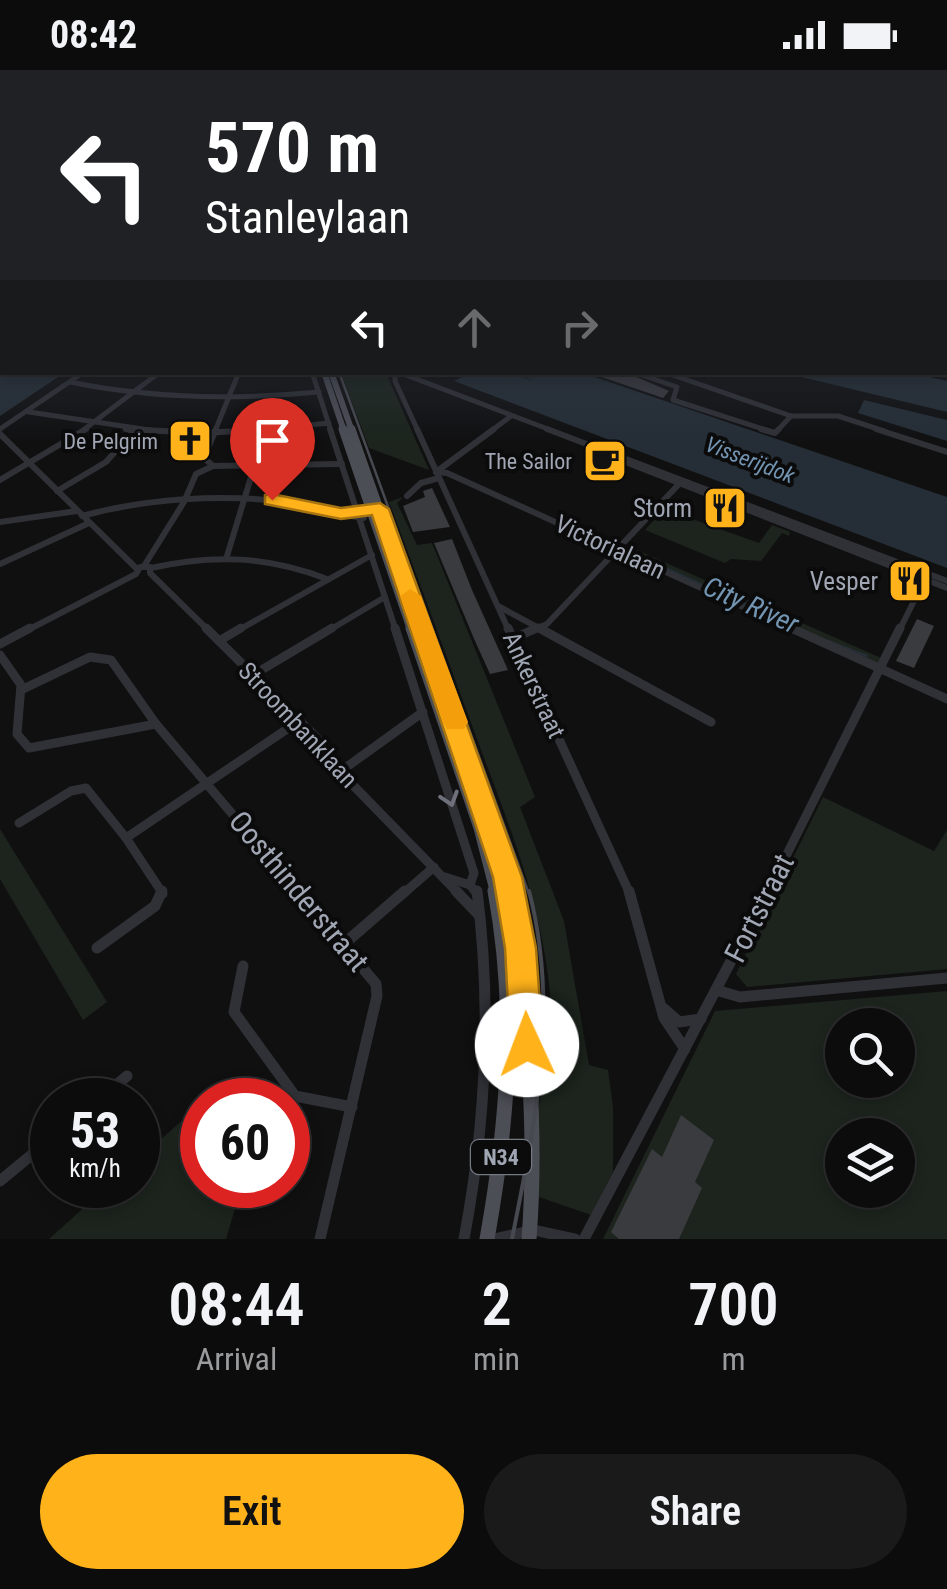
<!DOCTYPE html>
<html lang="en">
<head>
<meta charset="utf-8">
<style>
	body { margin:0; font-family:"Roboto Condensed",sans-serif; background:#1a1a1b; color:#f1f3f6; height:100vh; display:flex; flex-direction:column; font-size:38px; white-space:nowrap }
	* { box-sizing:border-box; margin:0 }
	p { font-size:32px; color:#9a9b9d }
	.icon { flex:none; width:55px; height:55px; fill:none; stroke:currentColor; stroke-width:2; stroke-linecap:round; stroke-linejoin:round }
	.map { position:relative; height:1169px; overflow:hidden }
	.drawer { display:flex; flex-direction:column; background:#0c0c0d; flex:1 }
	.drawer>* { flex:none }
	.top-card { position:absolute; left:0px; top:0px; width:948px; height:305px; box-shadow:0 5px 15px #0003,0 0 0 2px #2c2c2e; background:#202124; color:#fff; overflow:hidden }
	.controls { position:absolute; left:825px; top:938px; display:grid; gap:20px }
	.controls a { display:grid; place-items:center; width:90px; height:90px; border-radius:50%; background:#0c0c0d; box-shadow:0 5px 15px #0003,0 0 0 2px #2c2c2e; font-size:50px }
	.speed { position:absolute; left:30px; top:1008px; display:flex; gap:20px; font-size:50px; font-weight:700; text-align:center }
	.speed>* { display:grid; place-content:center; width:130px; height:130px; border-radius:50%; background:#0c0c0d; box-shadow:0 5px 15px #0003,0 0 0 2px #2c2c2e; line-height:1 }
	.speed small { font-size:25px; font-weight:400 }
	.speed .limit { border:15px solid #d22; background:#fff; color:#111 }
	.pin { position:absolute; display:grid; place-items:center; width:85px; height:85px; color:#fff; margin:-102px -42px; border-radius:50% 50% 50% 0; rotate:-45deg; box-shadow:0 0 10px #0007 }
	.pin .icon { rotate:45deg }
	.me { position:absolute; width:110px; margin:-55px; rotate:358deg; stroke-linejoin:round; filter:drop-shadow(0 0 8px #0008) }
	.turn { display:flex; align-items:center; gap:35px; height:210px; padding:0 40px; font-size:45px }
	.turn .icon { width:130px; height:130px; stroke-width:2.5 }
	.turn b { display:block; font-size:70px; line-height:85px }
	.lanes { display:flex; align-items:center; height:95px; padding:0 40px; background:#0003; justify-content:center; gap:50px; direction:ltr }
	.lanes .off { opacity:.35 }
	.eta { display:flex; justify-content:space-evenly; align-items:center; height:170px; text-align:center }
	.eta b { font-size:60px; font-weight:600; line-height:70px }
	.button { display:flex; gap:20px; margin-top:auto; padding:20px 40px }
	.button a { flex:1; height:115px; border-radius:60px; background:#ffb21a; color:#111; font-size:40px; font-weight:600; line-height:115px; text-align:center }
	.button a+a { background:#1a1a1b; color:#f1f3f6 }
	.status { display:flex; justify-content:space-between; align-items:center; height:70px; padding:0 50px; background:#0c0c0d; direction:ltr }
	.status svg { height:28px; fill:currentColor }
	.map>svg:first-child { display:block }
</style>
</head>
<body>
<div class="status"><b>08:42</b><svg viewBox="0 0 49 12"><path d="M0 12V9h3v3zM5 12V6h3v6zM10 12V3h3v9zM15 12V0h3v12zM26 1h20v11H26zM47 4h2v5h-2z"/></svg></div>
<div class="map">
<svg width="947" height="1169" viewBox="0 0 947 1169">
	<rect width="100%" height="100%" fill="#101011"/>
	<!-- green -->
	<g fill="#1c241d" fill-rule="evenodd">
		<polygon points="341,303 386,303 429,400 369,378"/>
		<path d="M403 427 397 433 417 475 432 473 535 727 520 737 564 851 589 995 608 1000 613 1037V1102L591 1145 539 1127 536 1055 546 987H551C558 873 516 774 477 669 448 590 419 511 389 432Z"/>
		<polygon points="664,439 759,473 772,455 790,462 789,466 782,463 761,491 731,489 725,493 645,460"/>
		<polygon points="628,476 881,588 877,596 622,482"/>
		<polygon points="823,727 934,781 947,760 947,899 747,917 736,904"/>
		<polygon points="0,759 107,932 83,950 0,809"/>
		<path d="M947 921V1169H603L715 941ZM842 955H898V1010H842ZM842 1065H898V1120H842Z"/>
		<polygon points="199,1028 202,1034 202,1115 242,1115 226,1169 49,1169 109,1115 138,1115 138,1090 187,1046 190,1035"/>
	</g>
	<!-- water -->
	<g fill="#252e36">
		<polygon points="0,208 2,302 64,303 0,346"/>
		<polygon points="472,302 511,303 534,311 515,303 583,303 947,427 947,498 454,311"/>
		<polygon points="909,302 947,311 947,342 785,303"/>
		<polygon points="864,330 947,350 947,371 858,343"/>
	</g>
	<g fill="none" stroke-linecap="round" stroke-linejoin="round">
		<!-- stream -->
		<g stroke="#252e36" stroke-width="2.5">
			<polyline points="634,484 789,554"/>
			<polyline points="828,571 867,586"/>
		</g>
	</g>
	<!-- building -->
	<g fill="#3a3b3f">
		<polygon points="590,303 625,302 669,321 663,328"/>
		<polygon points="432,418 450,457 413,462 403,436 425,427 423,421"/>
		<polygon points="452,469 472,520 508,600 490,604 475,571 434,473"/>
		<polygon points="917,549 934,556 914,598 896,591"/>
		<polygon points="681,1045 714,1070 695,1112 702,1118 679,1169 619,1169 611,1162 652,1079 662,1087"/>
	</g>
	<g fill="none" stroke-linecap="round" stroke-linejoin="round">
		<!-- minor-far3 -->
		<g stroke="#303137" stroke-width="5">
			<polyline points="312,302 331,361"/>
			<polyline points="395,302 395,311 418,361"/>
			<polyline points="398,302 553,361"/>
			<polyline points="633,302 677,317 673,330 769,361"/>
			<polyline points="664,302 791,346 838,346 884,361"/>
			<path d="M70 312C153 329 235 330 319 322"/>
			<polyline points="29,342 156,361"/>
			<polyline points="0,359 84,302"/>
			<polyline points="82,361 160,302"/>
			<polyline points="215,361 239,302"/>
			<polyline points="251,361 329,353"/>
			<polyline points="491,361 511,346"/>
			<polyline points="777,361 791,346"/>
		</g>
		<!-- minor-far2 -->
		<g stroke="#303137" stroke-width="6">
			<polyline points="126,359 199,363 282,359"/>
			<polyline points="330,359 396,561"/>
			<polyline points="417,359 509,561"/>
			<polyline points="547,359 947,511"/>
			<polyline points="761,359 775,363 779,359"/>
			<polyline points="876,359 947,382"/>
			<polyline points="0,364 137,499"/>
			<polyline points="628,393 947,518"/>
			<polyline points="213,396 342,394"/>
			<polyline points="436,402 447,403 796,561"/>
			<polyline points="436,402 494,359"/>
			<polyline points="0,410 86,359"/>
			<polyline points="57,421 106,392 135,359"/>
			<polyline points="407,426 421,413 439,408"/>
			<path d="M82 446C147 428 221 424 289 432 314 435 338 445 364 448"/>
			<polyline points="0,452 77,441"/>
			<polyline points="227,486 265,361"/>
			<polyline points="0,494 89,453"/>
			<polyline points="144,496 184,432 196,404 213,396 204,388 216,359"/>
			<path d="M151 498C213 484 268 486 327 509"/>
			<polyline points="498,536 544,561"/>
			<polyline points="26,561 136,504 140,497 150,497 150,503 209,561"/>
			<polyline points="237,561 372,485"/>
			<polyline points="328,561 385,527"/>
			<polyline points="531,561 547,554 679,414"/>
			<polyline points="899,561 928,503"/>
		</g>
		<!-- minor-far1 -->
		<g stroke="#303137" stroke-width="9">
			<polyline points="206,558 316,667 347,709 459,824"/>
			<polyline points="395,558 474,803 470,815 477,824"/>
			<polyline points="508,558 630,824"/>
			<polyline points="539,558 711,652"/>
			<polyline points="791,558 947,629"/>
			<polyline points="512,569 537,558"/>
			<polyline points="219,571 241,558"/>
			<polyline points="0,574 30,558"/>
			<polyline points="0,585 21,615 17,664 29,678 156,654"/>
			<polyline points="253,605 332,558"/>
			<polyline points="21,620 90,587 111,590 156,654 300,824"/>
			<polyline points="341,701 423,642"/>
			<polyline points="19,753 71,721 86,718 126,768 299,651"/>
			<polyline points="126,768 163,824"/>
			<polyline points="445,807 470,815"/>
			<polyline points="403,824 434,797"/>
			<polyline points="767,824 900,558"/>
		</g>
		<!-- minor -->
		<g stroke="#303137" stroke-width="11">
			<polyline points="298,821 376,914 377,926 320,1169"/>
			<polyline points="456,821 479,845"/>
			<polyline points="629,821 664,948 685,979"/>
			<polyline points="344,874 405,821"/>
			<polyline points="97,878 155,836 162,821"/>
			<polyline points="243,896 234,942 295,1026 352,1037"/>
			<polyline points="716,920 740,927 947,908"/>
			<polyline points="663,938 679,952 701,949"/>
			<polyline points="98,1030 127,1006"/>
			<polyline points="0,1111 52,1068"/>
			<path d="M464 1169C486 1053 492 939 477 821"/>
			<polyline points="494,1169 534,1160 575,1169"/>
			<polyline points="584,1169 768,821"/>
		</g>
		<!-- major-far3 -->
		<g stroke="#4c4e56" stroke-width="6">
			<polyline points="324,302 344,361"/>
			<polyline points="331,302 352,361"/>
		</g>
		<!-- major-far2 -->
		<g stroke="#4c4e56" stroke-width="9">
			<polyline points="343,359 412,561"/>
			<polyline points="351,359 422,561"/>
		</g>
		<!-- major-far1 -->
		<g stroke="#4c4e56" stroke-width="11">
			<polyline points="411,558 479,758 496,824"/>
			<polyline points="421,558 508,807 510,824"/>
		</g>
		<!-- major -->
		<g stroke="#4c4e56" stroke-width="15">
			<path d="M510 821C526 937 538 1052 529 1169"/>
			<path d="M487 1169C508 1052 517 939 495 821"/>
		</g>
		<!-- tram-far1 -->
		<polyline stroke="#474950" stroke-width="2.5" points="339,302 529,824"/>
		<!-- tram -->
		<path stroke="#474950" stroke-width="4" d="M512 1169C535 1053 560 938 529 821"/>
	</g>
	<!-- one-way arrows -->
	<defs><path id="oneway-chevron" d="M-2-3.5L2.5 0L-2 3.5" fill="none" stroke-width="1.6" stroke-linecap="round" stroke-linejoin="round" transform="scale(2.5)"/></defs>
	<use stroke="#6e717b" href="#oneway-chevron" transform="translate(450 729) rotate(72)"/>
	<!-- sky -->
	<linearGradient id="sky" x2="0" y2="1"><stop stop-color="#090909"/><stop offset="0.56" stop-color="#313743"/><stop offset="1" stop-color="#313743" stop-opacity="0"/></linearGradient>
	<rect width="947" height="372" fill="url(#sky)"/>
	<!-- route -->
	<polygon fill="#ffb21a" stroke="#a67411" stroke-width="2.5" points="272,424 341,438 380,433 389,439 522,807 536,878 543,975 538,986 527,991 515,986 510,975 505,878 493,807 372,445 341,449 265,434 265,425"/>
	<!-- slow -->
	<polygon fill="#f59e0b" points="410,519 421,526 468,652 464,659 447,659 443,652 400,526"/>
	<!-- icons -->
	<defs>
		<symbol id="church-square" viewBox="-11 -11 22 22"><rect x="-9" y="-9" width="18" height="18" rx="4" fill="#ffb21a" stroke="#0b0b0c"/><path d="M-1.2-6h2.4v3.5h3.3v2.4h-3.3V6h-2.4V-.1h-3.3v-2.4h3.3Z" fill="#111"/></symbol>
		<symbol id="cafe-square" viewBox="-11 -11 22 22"><rect x="-9" y="-9" width="18" height="18" rx="4" fill="#ffb21a" stroke="#0b0b0c"/><path d="M-5.5-4.5H6V0H3Q3 3.5 0 3.5H-2.5Q-5.5 3.5-5.5 0ZM3-3.2v2h1.7v-2ZM-6 4.5H4V6H-6Z" fill="#111"/></symbol>
		<symbol id="restaurant-square" viewBox="-11 -11 22 22"><rect x="-9" y="-9" width="18" height="18" rx="4" fill="#ffb21a" stroke="#0b0b0c"/><path d="M-5-6h1v4h1v-4h1v4h1v-4h1v5L-1.5 .5V6h-2V.5L-5-1ZM5-6V6H3V1.5H1.5Q1.5-4 5-6Z" fill="#111"/></symbol>
	</defs>
	<g fill-rule="evenodd">
		<use href="#church-square" x="165" y="346" width="50" height="50"/>
		<use href="#cafe-square" x="580" y="366" width="50" height="50"/>
		<use href="#restaurant-square" x="700" y="413" width="50" height="50"/>
		<use href="#restaurant-square" x="885" y="486" width="50" height="50"/>
	</g>
	<g text-anchor="middle" dominant-baseline="central" stroke-width="8" stroke-linejoin="round" paint-order="stroke">
		<!-- far-poi labels -->
		<g font-size="22" fill="#a0a6b3" stroke="#0b0b0c" text-anchor="end">
			<text x="158" y="371">De Pelgrim</text>
			<text x="572" y="391">The Sailor</text>
		</g>
		<!-- far-water labels -->
		<g font-size="22" font-style="italic" fill="#7395b2" stroke="#0b0b0c">
			<text transform="translate(750 390) rotate(21)">Visserijdok</text>
		</g>
		<!-- shield labels -->
		<rect fill="#0b0b0c" stroke="#737881" stroke-width="2.5" x="471" y="1070" width="60" height="34" rx="8"/>
		<g font-size="22" font-weight="bold" fill="#a0a6b3">
			<text x="501" y="1087">N34</text>
		</g>
		<!-- poi labels -->
		<g font-size="25" fill="#a0a6b3" stroke="#0b0b0c" text-anchor="end">
			<text x="692" y="438">Storm</text>
			<text x="878" y="511">Vesper</text>
		</g>
		<!-- street labels -->
		<g font-size="25" fill="#a0a6b3" stroke="#0b0b0c">
			<text transform="translate(610 477) rotate(25)">Victorialaan</text>
			<text transform="translate(534 615) rotate(65)">Ankerstraat</text>
			<text transform="translate(298 655) rotate(47)">Stroombanklaan</text>
		</g>
		<!-- water labels -->
		<g font-size="28" font-style="italic" fill="#7395b2" stroke="#0b0b0c">
			<text transform="translate(751 535) rotate(24)">City River</text>
		</g>
		<!-- near-street labels -->
		<g font-size="30" fill="#a0a6b3" stroke="#0b0b0c">
			<text transform="translate(299 821) rotate(50)">Oosthinderstraat</text>
			<text transform="translate(759 838) rotate(-63)">Fortstraat</text>
		</g>
	</g>
</svg>
<div class="controls">
<a><svg class="icon" aria-label="search" viewBox="0 0 24 24"><circle cx="10" cy="10" r="6"/><path d="M15 15l6 6"/></svg></a>
<a><svg class="icon" aria-label="layers" viewBox="0 0 24 24"><path d="M12 4l9 5-9 5-9-5zM3 14l9 5 9-5"/></svg></a>
</div>
<div class="speed"><div>53<small>km/h</small></div><div class="limit">60</div></div>
<div class="pin" style="left:272px;top:430px;background:#d93025"><svg class="icon" aria-label="arrive" viewBox="0 0 24 24"><path d="M6 21V4h12l-3 4 3 4H6"/></svg></div>
<svg class="me" style="left:527px;top:975px" viewBox="-20 -20 40 40"><circle r="19" fill="#fff"/><path d="M0-13L10 11 0 6-10 11z" fill="#ffb21a"/></svg>
<div class="top-card">
<div class="turn"><svg class="icon" aria-label="left" viewBox="0 0 24 24"><path d="M17 20v-9H6M10 6l-5 5 5 5"/></svg><div><b>570 m</b>Stanleylaan</div></div>
<div class="lanes"><svg class="icon" aria-label="left" viewBox="0 0 24 24"><path d="M17 20v-9H6M10 6l-5 5 5 5"/></svg><svg class="icon off" aria-label="ahead" viewBox="0 0 24 24"><path d="M12 20V5M6 11l6-6 6 6"/></svg><svg class="icon off" aria-label="right" viewBox="0 0 24 24"><path d="M7 20v-9h11M14 6l5 5-5 5"/></svg></div>
</div>
</div>
<section class="drawer">
<div class="eta">
<div><b>08:44</b><p>Arrival</p></div>
<div><b>2</b><p>min</p></div>
<div><b>700</b><p>m</p></div>
</div>
<div class="button"><a>Exit</a><a>Share</a></div>
</section>
</body>
</html>
